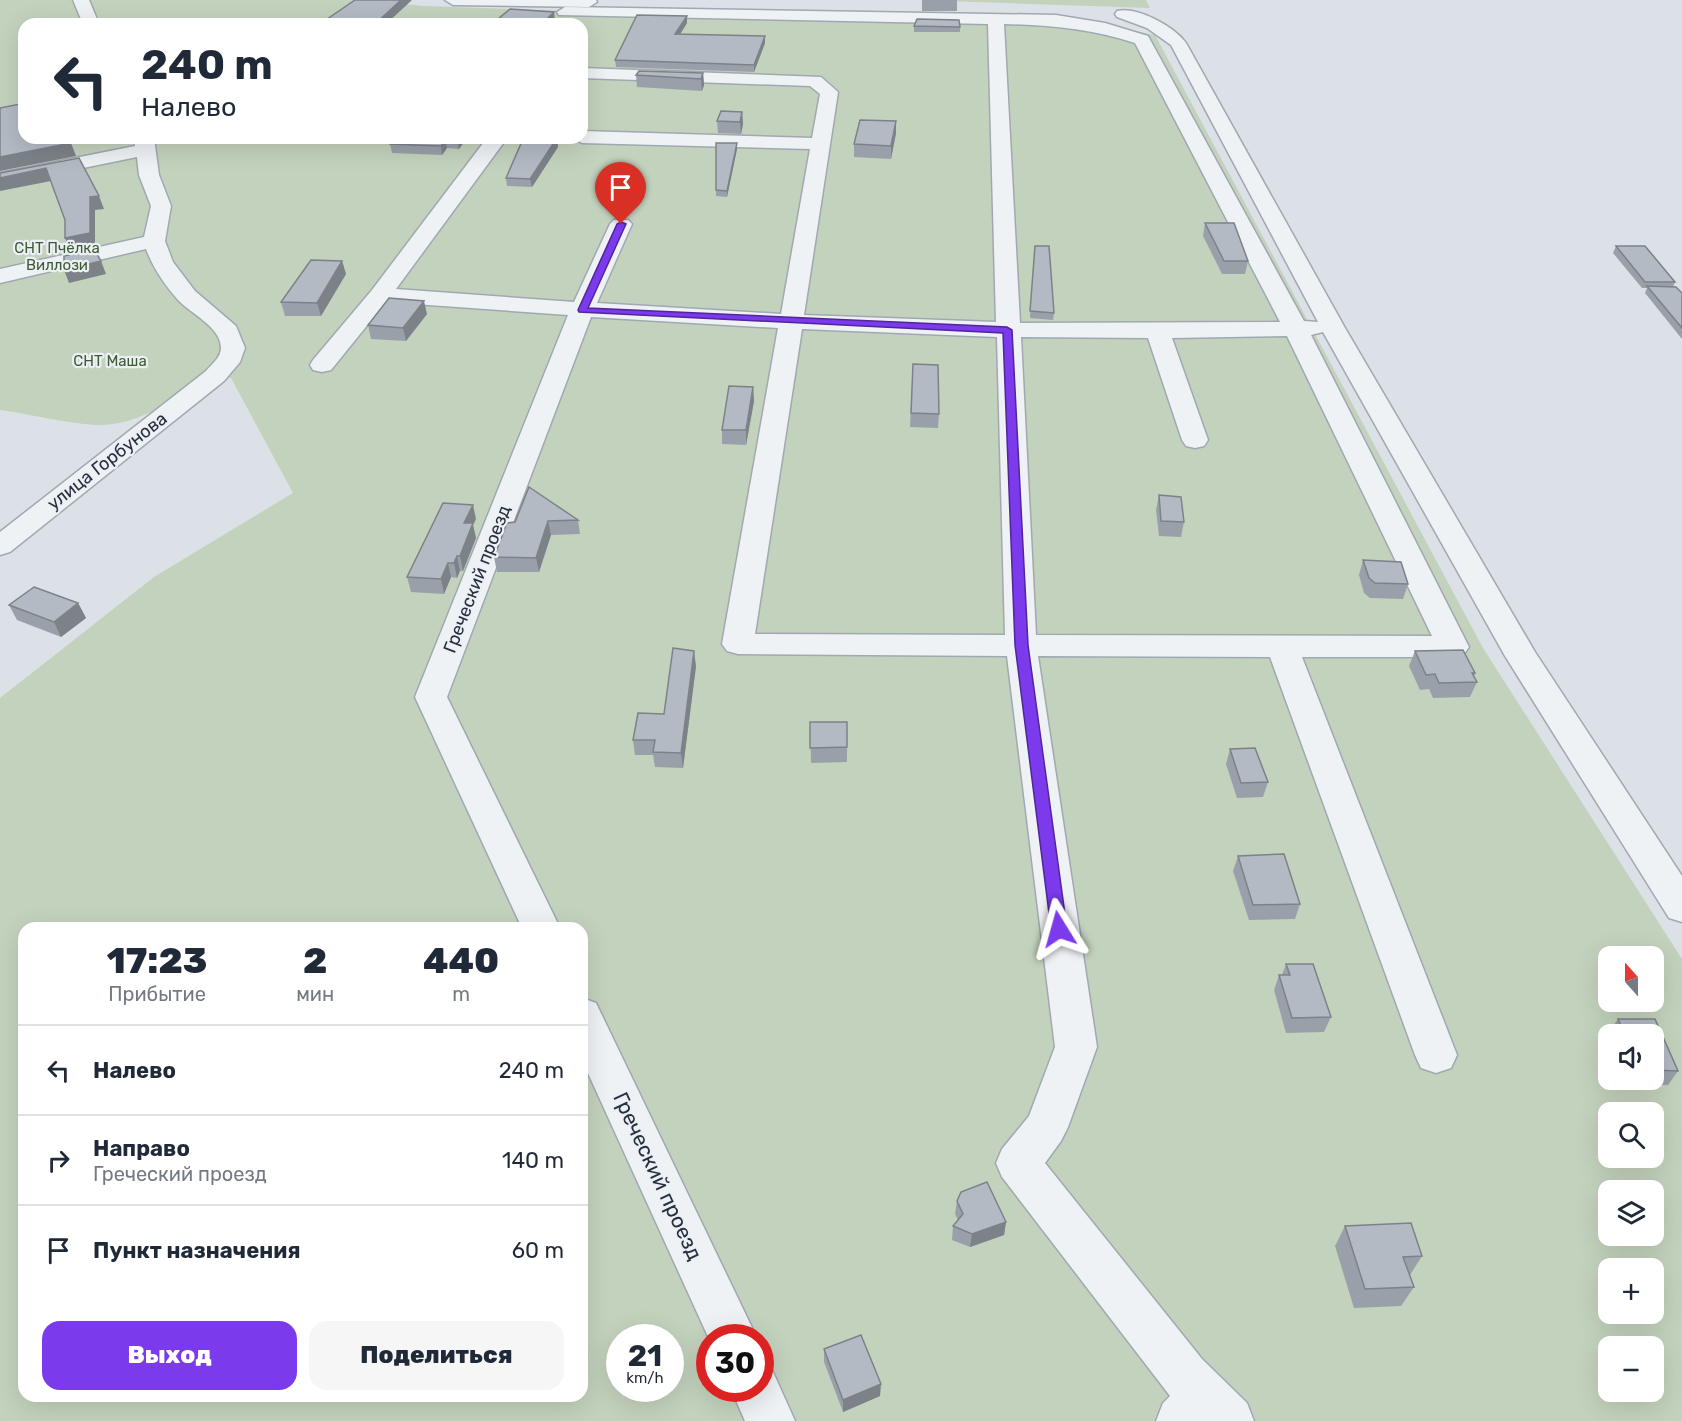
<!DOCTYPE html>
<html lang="ru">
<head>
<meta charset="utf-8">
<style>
	body { margin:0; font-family:Rubik,sans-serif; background:#f6f6f7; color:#1f2937; height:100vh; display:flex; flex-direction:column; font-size:22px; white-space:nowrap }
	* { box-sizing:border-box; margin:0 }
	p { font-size:20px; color:#747a83 }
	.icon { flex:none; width:33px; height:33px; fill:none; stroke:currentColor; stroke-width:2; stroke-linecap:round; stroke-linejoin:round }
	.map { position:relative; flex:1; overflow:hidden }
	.details { position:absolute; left:18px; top:922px; width:570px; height:480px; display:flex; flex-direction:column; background:#fff; border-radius:18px; box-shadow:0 6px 24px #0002 }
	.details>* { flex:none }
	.hud { position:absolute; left:18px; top:18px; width:570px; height:126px; border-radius:18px; box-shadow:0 6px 24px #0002; background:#fff; color:#1f2937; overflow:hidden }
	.needle { width:39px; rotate:339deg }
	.controls { position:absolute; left:1598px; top:946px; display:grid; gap:12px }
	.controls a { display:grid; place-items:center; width:66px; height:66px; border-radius:12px; background:#fff; box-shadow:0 6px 24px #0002; font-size:30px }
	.speed { position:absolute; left:606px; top:1324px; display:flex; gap:12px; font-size:30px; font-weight:700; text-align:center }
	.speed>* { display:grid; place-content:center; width:78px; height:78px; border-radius:50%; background:#fff; box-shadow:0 6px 24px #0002; line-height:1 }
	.speed small { font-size:15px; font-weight:400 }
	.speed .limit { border:9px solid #d22; background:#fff; color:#111 }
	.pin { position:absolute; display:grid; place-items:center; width:51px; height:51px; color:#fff; margin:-62px -26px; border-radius:50% 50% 50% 0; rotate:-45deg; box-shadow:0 0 6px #0007 }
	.pin .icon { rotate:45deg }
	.me { position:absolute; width:66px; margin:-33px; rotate:352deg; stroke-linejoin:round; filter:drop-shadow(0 0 4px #0008) }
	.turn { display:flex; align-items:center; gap:21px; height:126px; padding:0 24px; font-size:27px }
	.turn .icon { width:78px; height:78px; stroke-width:2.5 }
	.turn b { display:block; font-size:42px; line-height:51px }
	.eta { display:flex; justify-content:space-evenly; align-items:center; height:102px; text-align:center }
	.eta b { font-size:36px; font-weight:800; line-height:42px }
	.cta { display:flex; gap:12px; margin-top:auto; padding:12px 24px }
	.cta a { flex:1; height:69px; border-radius:18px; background:#7c3aed; color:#fff; font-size:24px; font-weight:800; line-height:69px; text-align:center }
	.cta a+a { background:#f6f6f7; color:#1f2937 }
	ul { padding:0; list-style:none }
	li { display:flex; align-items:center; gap:18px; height:90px; padding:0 24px; border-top:2px solid #e0e1e3 }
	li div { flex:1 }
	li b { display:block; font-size:22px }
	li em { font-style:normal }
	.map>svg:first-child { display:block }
</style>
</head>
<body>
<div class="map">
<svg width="1682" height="1421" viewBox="0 0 1682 1421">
	<rect width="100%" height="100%" fill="#dce1e7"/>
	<!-- green -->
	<g fill="#c3d2bd" fill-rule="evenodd">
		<path d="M0 0H365L423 6 564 11 1065 17 1155 35 1483 648 1682 959V1421H0V698L154 577 293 493 231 378 206 369C184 398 139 424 102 425 72 425 30 414 0 410ZM24 24H582V138H24ZM24 928H582V1396H24ZM1608 957H1653V1002H1608ZM1608 1035H1653V1080H1608ZM1608 1113H1653V1158H1608ZM1608 1191H1653V1236H1608ZM1608 1269H1653V1314H1608ZM620 1338H670V1389H620ZM710 1338H760V1389H710ZM1608 1347H1653V1392H1608Z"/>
		<polygon points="918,0 1146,0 1150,8"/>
	</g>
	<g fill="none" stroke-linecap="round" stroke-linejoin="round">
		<defs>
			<g id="minor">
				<polygon points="73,0 89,0 99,24 83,24"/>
				<polygon points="445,0 596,0 597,2 589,7 453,5"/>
				<path d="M565 7 1056 15 1105 23 1148 36 1304 321 1318 322 1171 45 1147 28 1117 17 1115 14 1117 11C1137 6 1175 27 1186 43L1345 328 1535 652 1682 876V922L1669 918 1505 656 1323 332 1311 335 1469 647 1464 654 1453 657H1302L1457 1055 1451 1068 1436 1073 1421 1068 1415 1055 1270 657 1038 656 1097 1047 1068 1127 1061 1141 1045 1163 1202 1359 1247 1403 1254 1421H1156L1163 1403 1170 1396 1002 1177 996 1163 1002 1149 1029 1116 1055 1047 1007 656 738 654 727 651 722 644 778 328 591 317 447 697 560 928H522L415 697 568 315 386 302 331 370 322 372 313 370 310 365 313 360 372 290 487 138H507L396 289 574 302 610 224 614 220H628L632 224 597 303 781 314 810 149 582 143 573 138H582V131L812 138 820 94 810 86 582 78V68L821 77 838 92 804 315 996 322 988 24 559 15 557 12ZM1004 24C1050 25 1091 29 1135 43L1280 322 1020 323ZM802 329 997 337 1005 635 755 634ZM1287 336 1432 636 1036 635 1021 337 1148 338 1182 440 1186 446 1195 448 1204 446 1208 440 1172 338Z"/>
				<path d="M134 138H154L159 175 171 206 165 241 173 262 195 291 236 326 245 348 240 362 224 381 10 552 0 555V532L206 371C212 364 221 357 221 348 221 327 191 314 178 300 165 285 153 268 146 249L0 283V269L144 237 151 206 139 175 137 157 0 185V173L135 146Z"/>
				<polygon points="582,998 596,1003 757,1338 710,1338 710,1341 582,1060"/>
				<polygon points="760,1366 773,1372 795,1421 745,1421 731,1389 760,1389"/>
			</g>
		</defs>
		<!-- minor casing -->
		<use href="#minor" stroke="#a1a8b1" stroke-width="3"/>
		<!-- minor -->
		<use href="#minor" fill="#eff2f5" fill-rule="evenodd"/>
	</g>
	<!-- wall -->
	<g fill="#9aa0a9">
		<rect x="922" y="0" width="35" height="11"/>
		<polygon points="687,16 687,23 680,34 765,43 754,72 616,67 615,60"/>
		<polygon points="914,26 960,27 960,32 914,32"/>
		<polygon points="703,73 704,85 702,91 637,87 636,75"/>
		<polygon points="742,112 743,124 741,134 718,133 717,121"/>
		<polygon points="896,133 891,159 854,157 854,144"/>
		<polygon points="394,138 467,138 459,149 447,148 442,155 392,153 390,144"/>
		<polygon points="557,138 558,147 532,187 507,186 506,178"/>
		<polygon points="737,149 727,197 716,196 716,190"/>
		<polygon points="1205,223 1248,261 1245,274 1222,274 1203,236"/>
		<polygon points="1035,246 1054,313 1053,320 1030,318"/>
		<polygon points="1616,246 1675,282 1673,287 1682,293 1682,339 1645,293 1647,288 1642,288 1613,253"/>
		<polygon points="342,261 346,274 321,316 285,316 281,302"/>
		<polygon points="427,314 406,341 371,339 368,325"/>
		<polygon points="913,364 939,414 938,428 910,427"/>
		<polygon points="753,387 754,401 746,445 722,444 722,430"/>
		<polygon points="1159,495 1184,522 1181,537 1159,536 1156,510"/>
		<polygon points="476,519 473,525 476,538 463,571 460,571 457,578 451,577 444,594 411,592 407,577"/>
		<polygon points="578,520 580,534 551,535 539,572 497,572 494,557 507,523"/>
		<polygon points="1363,560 1408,584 1403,599 1370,598 1364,593 1359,575"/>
		<polygon points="78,603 86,618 61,637 17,620 9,605"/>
		<polygon points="1415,651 1475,673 1474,677 1477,682 1470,697 1433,698 1429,689 1420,690 1409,666"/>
		<polygon points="696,666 683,768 655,767 653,755 635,755 633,740 664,714"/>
		<polygon points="810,722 847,747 847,762 811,763"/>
		<polygon points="1230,749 1268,782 1263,797 1237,798 1226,764"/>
		<polygon points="1238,856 1300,904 1295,919 1249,920 1233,871"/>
		<polygon points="1286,964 1331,1017 1324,1032 1286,1033 1274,990 1279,975 1282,975"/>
		<polygon points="1618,1019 1655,1019 1678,1071 1668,1085 1630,1084 1628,1080 1653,1080 1653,1035 1609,1035 1608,1033"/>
		<polygon points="957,1201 1006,1222 1004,1235 970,1247 952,1240 953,1226 958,1220 955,1214"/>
		<polygon points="1345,1226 1422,1256 1410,1275 1414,1287 1401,1306 1354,1308 1335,1246"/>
		<polygon points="824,1349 880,1396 843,1412 824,1362"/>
	</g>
	<!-- shaded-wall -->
	<g fill="#7d8289">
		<polygon points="401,0 412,0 386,24 375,24"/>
		<polygon points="554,12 555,21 552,24 542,24"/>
		<polygon points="687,16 687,23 676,41 675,34"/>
		<polygon points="765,36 765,43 754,72 754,65"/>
		<polygon points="703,73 704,85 702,91 701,79"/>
		<polygon points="742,112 743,124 741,134 740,122"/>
		<polygon points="896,121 896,133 891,159 891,146"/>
		<polygon points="459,138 467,138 459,149 457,140"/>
		<polygon points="557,138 558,147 532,187 530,179"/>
		<polygon points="445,139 447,148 442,155 441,146"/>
		<polygon points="71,143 76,156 0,171 0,157"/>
		<polygon points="737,143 737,149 727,197 727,191"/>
		<polygon points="46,168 51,181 0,191 0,178"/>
		<polygon points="99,196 104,209 95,210 95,246 70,251 65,238 90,197"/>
		<polygon points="101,261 106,274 69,283 64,270"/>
		<polygon points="342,261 346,274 321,316 317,303"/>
		<polygon points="424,301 427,314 406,341 403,328"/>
		<polygon points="753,387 754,401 746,445 746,430"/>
		<polygon points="473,505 476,519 473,525 476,538 463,571 460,556 464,523"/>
		<polygon points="548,521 551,535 539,572 536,558"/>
		<polygon points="457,556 460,571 457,578 454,563"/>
		<polygon points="448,563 451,577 444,594 441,579"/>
		<polygon points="78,603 86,618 61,637 54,622"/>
		<polygon points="694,651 696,666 683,768 681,753"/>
		<polygon points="1006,1222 1004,1235 970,1247 972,1234"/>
		<polygon points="881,1384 880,1396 843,1412 843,1400"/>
	</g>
	<!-- building -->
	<g fill="#b3bac4" stroke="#7d8289" stroke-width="1.5">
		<polygon points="355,0 401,0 375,24 320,24"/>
		<polygon points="510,9 554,12 542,24 492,24"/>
		<polygon points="637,15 687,16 675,34 765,36 754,65 615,60"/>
		<polygon points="917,19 959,20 960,27 914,26"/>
		<polygon points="639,71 703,73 701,79 636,75"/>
		<polygon points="20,104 24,119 24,138 68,138 71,143 0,157 0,108"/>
		<polygon points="721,111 742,112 740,122 717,121"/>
		<polygon points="860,120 896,121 891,146 854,144"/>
		<polygon points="394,138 459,138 457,140 445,139 441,146 390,144"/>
		<polygon points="557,138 530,179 506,178 523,139"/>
		<polygon points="716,143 737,143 727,191 716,190"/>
		<polygon points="79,158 99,196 90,197 90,233 65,238 65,220 46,168 0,178 0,173"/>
		<polygon points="1205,223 1234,223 1248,261 1224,261"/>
		<polygon points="1035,246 1049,246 1054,313 1030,311"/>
		<polygon points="1616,246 1645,246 1675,282 1645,282"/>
		<polygon points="94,249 101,261 64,270 64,256"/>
		<polygon points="311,260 342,261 317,303 281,302"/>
		<polygon points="1647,286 1676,287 1682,293 1682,328"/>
		<polygon points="389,298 424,301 403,328 368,325"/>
		<polygon points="913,364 938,365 939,414 911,413"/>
		<polygon points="729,386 753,387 746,430 722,430"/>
		<polygon points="529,487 578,520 548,521 536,558 494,557 507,523 515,522"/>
		<polygon points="1159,495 1181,497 1184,522 1161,521"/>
		<polygon points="443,503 473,505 464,523 473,523 460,556 457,556 454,563 448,563 441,579 407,577"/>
		<polygon points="1363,560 1401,562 1408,584 1375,583 1369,578"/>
		<polygon points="34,587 78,603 54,622 9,605"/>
		<polygon points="673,648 694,651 681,753 653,752 655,740 633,740 638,713 664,714"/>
		<polygon points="1463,650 1475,673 1472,673 1477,682 1439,683 1435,674 1426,675 1415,651"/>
		<polygon points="810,722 847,722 847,747 810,748"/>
		<polygon points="1255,748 1268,782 1241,783 1230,749"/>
		<polygon points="1284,854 1300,904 1253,905 1238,856"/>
		<polygon points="1286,964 1313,964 1331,1017 1292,1018 1279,975 1290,975"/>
		<polygon points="1618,1019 1655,1019 1678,1071 1653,1070 1653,1035 1625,1035"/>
		<polygon points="987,1182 1006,1222 972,1234 953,1226 963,1214 957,1201 961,1192"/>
		<polygon points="1411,1223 1422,1256 1403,1257 1414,1287 1365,1289 1345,1226"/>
		<polygon points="861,1335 881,1384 843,1400 824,1349"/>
	</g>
	<!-- route -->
	<polygon fill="#7c3aed" stroke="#51269a" stroke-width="1.5" points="621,222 626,224 588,308 1007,327 1012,330 1028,645 1067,929 1065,934 1053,934 1051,929 1015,645 1003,333 579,312 578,310 617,224"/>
	<g text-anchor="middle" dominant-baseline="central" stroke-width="4.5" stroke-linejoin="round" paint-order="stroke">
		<!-- far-park labels -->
		<g font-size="15" fill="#3b5b32" stroke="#ecf0f5">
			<text x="57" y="248">СНТ Пчёлка<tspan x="57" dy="17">Виллози</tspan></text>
			<text x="110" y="361">СНТ Маша</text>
		</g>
		<!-- street labels -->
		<g font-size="18" fill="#252f3e" stroke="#ecf0f5">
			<text transform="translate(107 461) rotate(-38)">улица Горбунова</text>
			<text transform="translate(477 579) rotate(-69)">Греческий проезд</text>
		</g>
		<!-- near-street labels -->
		<g font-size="21" fill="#252f3e" stroke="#ecf0f5">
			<text transform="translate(658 1176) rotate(65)">Греческий проезд</text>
		</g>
	</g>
</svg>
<div class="controls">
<a><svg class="needle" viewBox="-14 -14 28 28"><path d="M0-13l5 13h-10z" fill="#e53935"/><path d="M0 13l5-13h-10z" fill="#747a83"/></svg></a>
<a><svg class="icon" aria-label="sound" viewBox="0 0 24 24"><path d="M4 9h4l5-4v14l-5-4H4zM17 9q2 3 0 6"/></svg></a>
<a><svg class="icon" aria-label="search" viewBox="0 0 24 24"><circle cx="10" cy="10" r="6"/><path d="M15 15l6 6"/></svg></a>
<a><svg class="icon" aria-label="layers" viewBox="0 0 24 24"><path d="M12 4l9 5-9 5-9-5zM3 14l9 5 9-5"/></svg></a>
<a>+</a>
<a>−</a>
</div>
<div class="speed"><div>21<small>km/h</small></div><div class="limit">30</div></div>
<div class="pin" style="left:621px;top:224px;background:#d93025"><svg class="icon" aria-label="arrive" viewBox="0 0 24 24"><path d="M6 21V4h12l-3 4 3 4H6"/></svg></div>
<svg class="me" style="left:1059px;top:929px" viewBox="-20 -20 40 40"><path d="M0-17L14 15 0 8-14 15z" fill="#7c3aed" stroke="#fff" stroke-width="4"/></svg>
<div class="hud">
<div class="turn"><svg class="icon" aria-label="left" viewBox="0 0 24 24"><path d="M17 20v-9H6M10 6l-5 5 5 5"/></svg><div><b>240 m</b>Налево</div></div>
</div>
<section class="details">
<div class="eta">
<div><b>17:23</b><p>Прибытие</p></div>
<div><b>2</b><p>мин</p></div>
<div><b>440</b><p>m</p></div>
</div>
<ul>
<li><svg class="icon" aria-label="left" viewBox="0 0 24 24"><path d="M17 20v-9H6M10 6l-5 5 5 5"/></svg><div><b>Налево</b></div><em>240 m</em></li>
<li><svg class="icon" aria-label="right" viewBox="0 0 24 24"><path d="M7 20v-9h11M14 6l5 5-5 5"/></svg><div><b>Направо</b><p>Греческий проезд</p></div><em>140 m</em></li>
<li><svg class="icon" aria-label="arrive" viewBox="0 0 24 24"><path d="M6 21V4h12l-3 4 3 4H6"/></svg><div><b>Пункт назначения</b></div><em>60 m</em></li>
</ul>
<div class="cta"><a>Выход</a><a>Поделиться</a></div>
</section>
</div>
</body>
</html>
